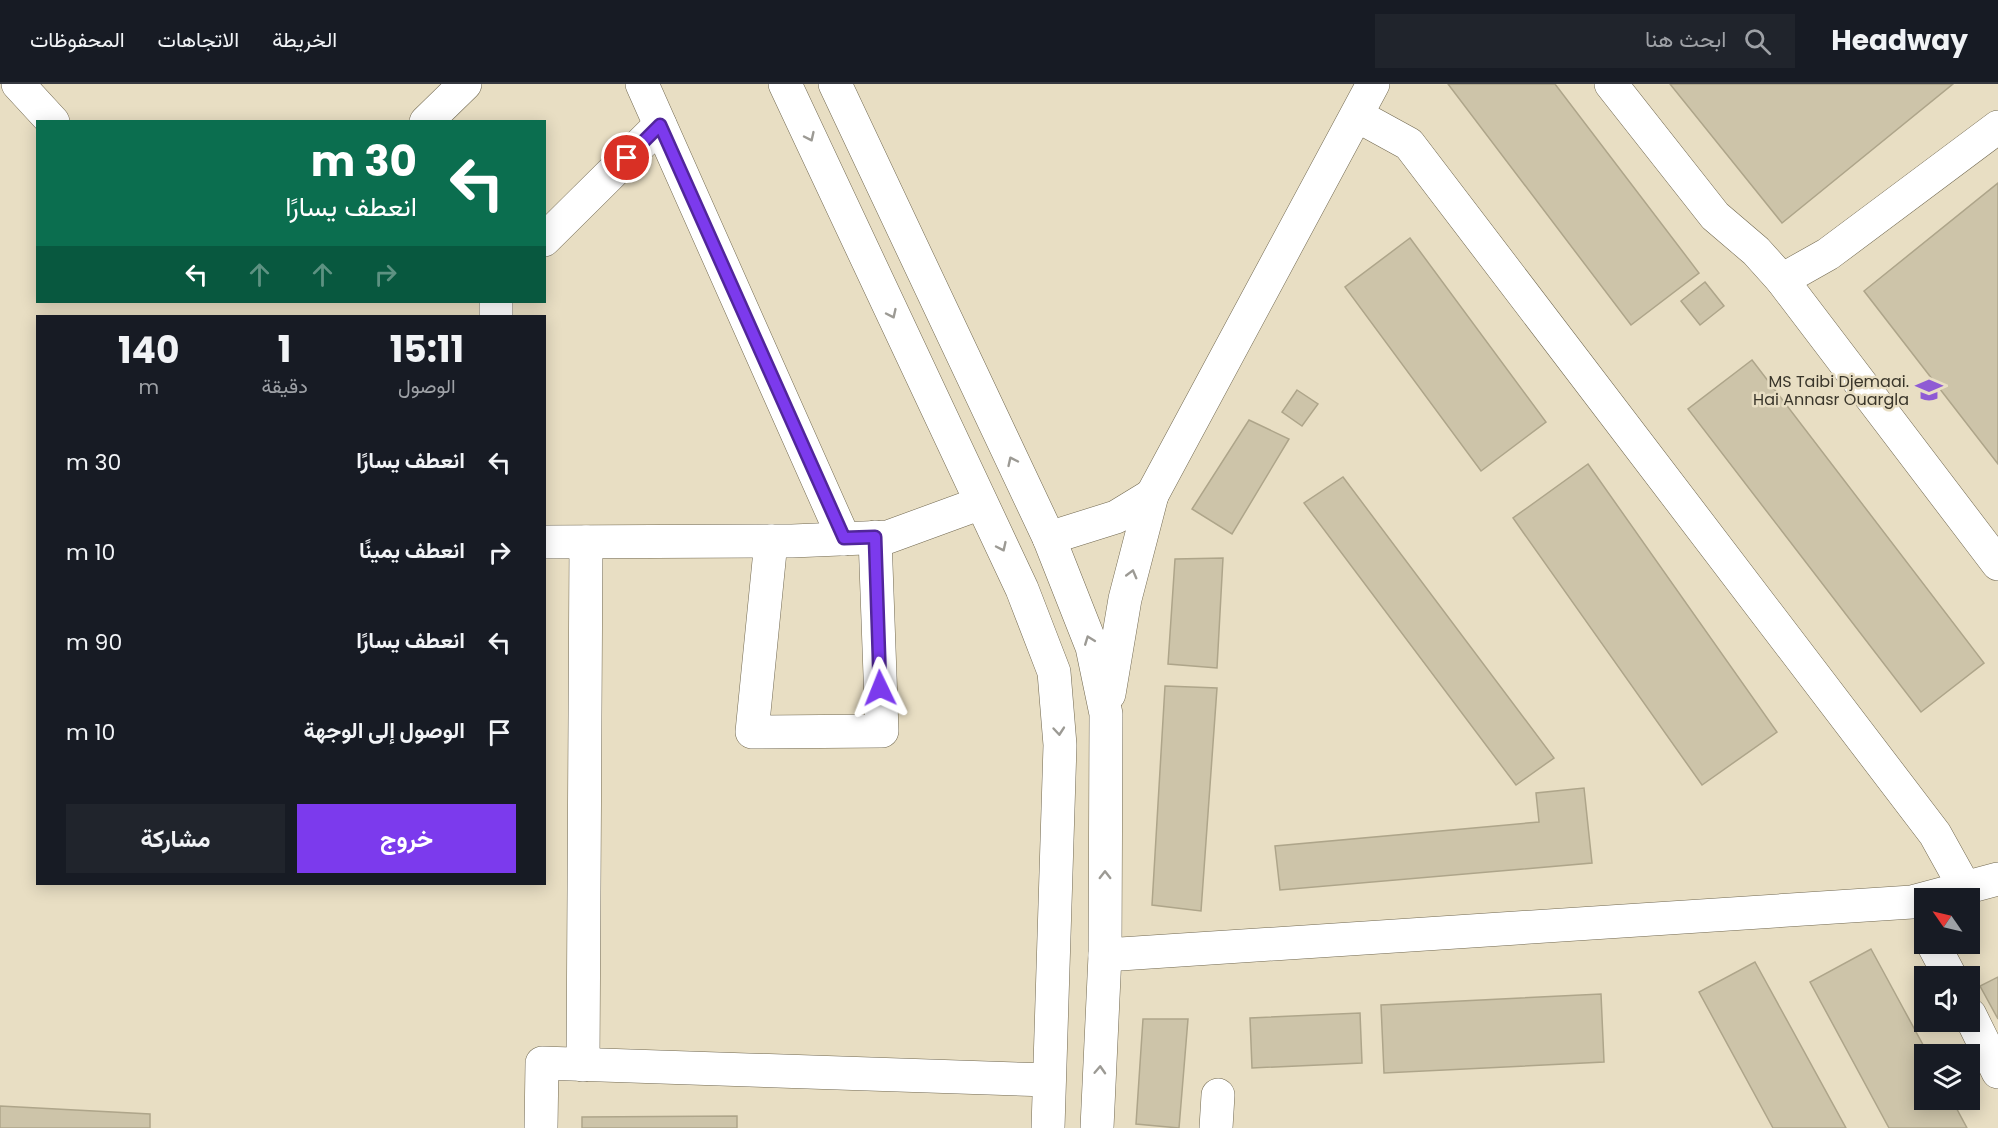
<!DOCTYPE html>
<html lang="ar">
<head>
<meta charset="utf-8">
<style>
	body { margin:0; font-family:Poppins,Vazirmatn,sans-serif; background:#20242c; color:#f1f3f6; direction:rtl; height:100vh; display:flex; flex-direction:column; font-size:22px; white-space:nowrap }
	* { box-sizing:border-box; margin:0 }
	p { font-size:20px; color:#9ea1a6 }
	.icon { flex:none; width:33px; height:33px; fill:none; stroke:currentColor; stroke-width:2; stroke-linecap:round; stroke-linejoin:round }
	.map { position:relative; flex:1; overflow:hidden; direction:ltr }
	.drawer { position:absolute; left:36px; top:231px; width:510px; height:570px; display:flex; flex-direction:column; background:#171b24; border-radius:0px; box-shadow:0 3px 15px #0003; direction:rtl }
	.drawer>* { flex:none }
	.hud { position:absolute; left:36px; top:36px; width:510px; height:183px; border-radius:0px; box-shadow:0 3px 15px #0003; direction:rtl; background:#0b6e4f; color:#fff; overflow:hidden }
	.needle { width:39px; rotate:304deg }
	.controls { position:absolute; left:1914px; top:804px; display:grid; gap:12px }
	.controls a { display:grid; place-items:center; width:66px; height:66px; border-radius:0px; background:#171b24; box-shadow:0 3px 15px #0003; font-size:30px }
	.pin { position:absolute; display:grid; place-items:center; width:51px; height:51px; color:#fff; margin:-26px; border:3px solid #fff; border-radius:50%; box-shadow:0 2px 6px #0007 }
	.me { position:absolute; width:66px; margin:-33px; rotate:358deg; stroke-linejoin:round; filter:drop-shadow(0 0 4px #0008) }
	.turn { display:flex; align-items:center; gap:21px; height:126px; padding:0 30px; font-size:27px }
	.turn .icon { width:78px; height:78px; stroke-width:2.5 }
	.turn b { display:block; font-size:42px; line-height:51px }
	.lanes { display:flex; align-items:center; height:57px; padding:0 30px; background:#0003; justify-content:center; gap:30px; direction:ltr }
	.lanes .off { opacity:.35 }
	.eta { display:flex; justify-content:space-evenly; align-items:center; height:102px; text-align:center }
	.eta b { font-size:36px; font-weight:700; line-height:42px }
	.button { display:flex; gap:12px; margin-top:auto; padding:12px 30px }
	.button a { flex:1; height:69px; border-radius:0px; background:#7c3aed; color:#fff; font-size:24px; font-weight:700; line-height:69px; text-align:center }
	.button a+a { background:#20242c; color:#f1f3f6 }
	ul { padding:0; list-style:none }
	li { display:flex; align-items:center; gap:18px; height:90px; padding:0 30px }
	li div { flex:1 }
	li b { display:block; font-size:22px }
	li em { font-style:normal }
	header { display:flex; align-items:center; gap:36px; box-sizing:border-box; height:84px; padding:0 30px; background:#171b24; border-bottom:2px solid #363941 }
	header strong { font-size:28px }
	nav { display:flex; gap:33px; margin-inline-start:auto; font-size:21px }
	.search { width:420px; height:54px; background:#20242c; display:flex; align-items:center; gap:15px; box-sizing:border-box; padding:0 21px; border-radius:0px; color:#9ea1a6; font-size:22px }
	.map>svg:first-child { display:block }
</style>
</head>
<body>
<header>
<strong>Headway</strong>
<div class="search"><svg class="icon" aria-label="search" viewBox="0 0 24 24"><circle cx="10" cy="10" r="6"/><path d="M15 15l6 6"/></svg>ابحث هنا</div>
<nav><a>الخريطة</a><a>الاتجاهات</a><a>المحفوظات</a></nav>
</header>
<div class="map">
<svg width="1998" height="1044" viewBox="0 0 1998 1044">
	<rect width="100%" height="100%" fill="#e8dec3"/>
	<!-- building -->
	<g fill="#cdc4a9" stroke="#aea58a" stroke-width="1.5">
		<polygon points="1448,0 1555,0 1699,189 1631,241"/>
		<polygon points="1670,0 1953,0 1782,139"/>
		<polygon points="1998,99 1998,380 1864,207"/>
		<polygon points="1410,154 1546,338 1481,387 1345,203"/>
		<polygon points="1705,198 1724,222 1700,241 1681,217"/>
		<polygon points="1752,276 1984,579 1921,628 1688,325"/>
		<polygon points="1297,306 1318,320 1302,342 1282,328"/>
		<polygon points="1249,336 1289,355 1232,450 1192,425"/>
		<polygon points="1588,380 1777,648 1702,701 1513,434"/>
		<polygon points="1343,393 1554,674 1516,701 1304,419"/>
		<polygon points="1223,474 1217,584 1168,580 1175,475"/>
		<polygon points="1165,602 1217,604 1201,827 1152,821"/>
		<polygon points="1584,704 1592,779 1280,806 1275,762 1539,738 1536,709"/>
		<polygon points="1871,865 1928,970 1924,970 1924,1016 1952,1016 1967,1044 1889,1044 1810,898"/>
		<polygon points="1755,878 1846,1044 1773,1044 1699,908"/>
		<polygon points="1998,893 1998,935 1980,902"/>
		<polygon points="1601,910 1604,978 1384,989 1381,921"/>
		<polygon points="1360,929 1362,979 1252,984 1250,934"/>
		<polygon points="1143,935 1188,935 1179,1044 1136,1040"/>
		<polygon points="0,1022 150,1030 150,1044 0,1044"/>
		<polygon points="737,1032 737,1044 582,1044 582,1033"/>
	</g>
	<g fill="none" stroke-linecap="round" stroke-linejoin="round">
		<defs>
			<g id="minor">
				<polyline points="18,0 53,38"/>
				<polyline points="642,0 844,455"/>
				<polyline points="785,0 1022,505 1054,588 1060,661 1048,1044"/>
				<polyline points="835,0 1049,454 1092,563 1106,630 1105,871 1097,1044"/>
				<polyline points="1611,0 1715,132 1756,167 1782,196 1998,480"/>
				<polyline points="1358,32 1409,60 1935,750 1965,804"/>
				<polyline points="426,38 465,0"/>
				<polyline points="544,156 660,41"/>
				<polyline points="1782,196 1828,170 1998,43"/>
				<polyline points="496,232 496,218"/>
				<polyline points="1152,411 1373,0"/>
				<polyline points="1049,454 1116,433 1152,411 1125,515 1109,610"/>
				<polyline points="771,457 752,648 882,647 875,453"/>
				<polyline points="544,458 792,457 888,453 981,419"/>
				<polyline points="1933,860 1950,892"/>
				<polyline points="1105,871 1912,818 1998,795"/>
				<polyline points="1970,931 1998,988"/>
				<polyline points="583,981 586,458"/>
				<polyline points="541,1044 542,979 1049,996"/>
				<polyline points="1216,1044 1218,1011"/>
			</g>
		</defs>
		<!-- minor casing -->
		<use href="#minor" stroke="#716850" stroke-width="34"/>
		<!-- minor -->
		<use href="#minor" stroke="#fff" stroke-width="33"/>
	</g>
	<!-- one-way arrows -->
	<defs><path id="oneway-chevron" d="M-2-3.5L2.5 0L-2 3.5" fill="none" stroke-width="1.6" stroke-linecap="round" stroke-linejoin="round" transform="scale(1.5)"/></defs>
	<g stroke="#9c9a94">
		<use href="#oneway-chevron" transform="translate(810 53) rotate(65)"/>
		<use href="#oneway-chevron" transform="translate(892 230) rotate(65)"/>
		<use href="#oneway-chevron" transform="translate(1012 377) rotate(-115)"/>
		<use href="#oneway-chevron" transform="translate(1002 463) rotate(65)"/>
		<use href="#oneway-chevron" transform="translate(1132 490) rotate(-75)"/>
		<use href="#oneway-chevron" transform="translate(1089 556) rotate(-111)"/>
		<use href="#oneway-chevron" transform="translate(1059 647) rotate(85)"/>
		<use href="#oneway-chevron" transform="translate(1105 791) rotate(-90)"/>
		<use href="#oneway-chevron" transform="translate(1100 986) rotate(-87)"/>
	</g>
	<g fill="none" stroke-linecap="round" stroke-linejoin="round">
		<defs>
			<polyline id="route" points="627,74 660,41 844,454 875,453 880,604"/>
		</defs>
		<!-- route casing -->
		<use href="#route" stroke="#51269a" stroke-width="15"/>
		<!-- route -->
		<use href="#route" stroke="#7c3aed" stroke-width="10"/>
	</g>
	<!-- icons -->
	<defs>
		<symbol id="school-bare" viewBox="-9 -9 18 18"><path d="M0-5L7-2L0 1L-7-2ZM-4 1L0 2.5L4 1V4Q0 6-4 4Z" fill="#8f5bd4" stroke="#e8dec3" stroke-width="2.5" paint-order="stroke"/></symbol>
	</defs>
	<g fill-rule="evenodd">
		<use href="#school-bare" x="1910" y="287" width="38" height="38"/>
	</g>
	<g text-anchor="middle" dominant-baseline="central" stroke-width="5" stroke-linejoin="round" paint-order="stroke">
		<!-- poi labels -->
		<g font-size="16" fill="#39352a" stroke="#e8dec3" text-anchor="end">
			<text x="1909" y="297">MS Taibi Djemaai.<tspan x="1909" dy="18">Hai Annasr Ouargla</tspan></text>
		</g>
	</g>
</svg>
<div class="controls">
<a><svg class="needle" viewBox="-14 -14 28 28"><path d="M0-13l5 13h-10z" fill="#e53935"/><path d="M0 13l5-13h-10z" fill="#9ea1a6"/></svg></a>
<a><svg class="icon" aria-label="sound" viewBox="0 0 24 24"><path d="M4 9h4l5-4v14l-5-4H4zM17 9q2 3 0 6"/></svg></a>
<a><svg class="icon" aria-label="layers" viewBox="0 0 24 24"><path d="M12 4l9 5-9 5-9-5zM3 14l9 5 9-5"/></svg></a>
</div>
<div class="pin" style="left:627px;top:74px;background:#d93025"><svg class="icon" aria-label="arrive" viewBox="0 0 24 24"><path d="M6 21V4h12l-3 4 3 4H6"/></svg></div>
<svg class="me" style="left:880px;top:604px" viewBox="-20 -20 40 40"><path d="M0-17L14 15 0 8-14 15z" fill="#7c3aed" stroke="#fff" stroke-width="4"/></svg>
<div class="hud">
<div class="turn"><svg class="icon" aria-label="left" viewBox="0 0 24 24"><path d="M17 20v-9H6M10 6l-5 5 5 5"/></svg><div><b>30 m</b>انعطف يسارًا</div></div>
<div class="lanes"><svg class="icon" aria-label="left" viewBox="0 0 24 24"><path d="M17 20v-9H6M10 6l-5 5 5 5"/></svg><svg class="icon off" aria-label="ahead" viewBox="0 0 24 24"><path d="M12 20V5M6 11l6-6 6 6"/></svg><svg class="icon off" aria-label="ahead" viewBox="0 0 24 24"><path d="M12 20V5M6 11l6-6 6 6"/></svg><svg class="icon off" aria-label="right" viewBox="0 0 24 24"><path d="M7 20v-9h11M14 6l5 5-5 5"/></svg></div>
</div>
<section class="drawer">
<div class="eta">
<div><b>15:11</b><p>الوصول</p></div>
<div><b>1</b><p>دقيقة</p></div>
<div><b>140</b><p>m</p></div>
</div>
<ul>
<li><svg class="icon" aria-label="left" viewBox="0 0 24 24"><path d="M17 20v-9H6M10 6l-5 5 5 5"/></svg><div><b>انعطف يسارًا</b></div><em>30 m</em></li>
<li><svg class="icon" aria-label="right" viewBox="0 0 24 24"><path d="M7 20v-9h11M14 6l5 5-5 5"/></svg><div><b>انعطف يمينًا</b></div><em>10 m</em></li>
<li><svg class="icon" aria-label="left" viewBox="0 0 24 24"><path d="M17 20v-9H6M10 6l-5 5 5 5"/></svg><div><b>انعطف يسارًا</b></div><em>90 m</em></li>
<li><svg class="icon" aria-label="arrive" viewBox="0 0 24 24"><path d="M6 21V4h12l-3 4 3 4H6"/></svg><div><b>الوصول إلى الوجهة</b></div><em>10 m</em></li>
</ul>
<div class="button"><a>خروج</a><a>مشاركة</a></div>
</section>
</div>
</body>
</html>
